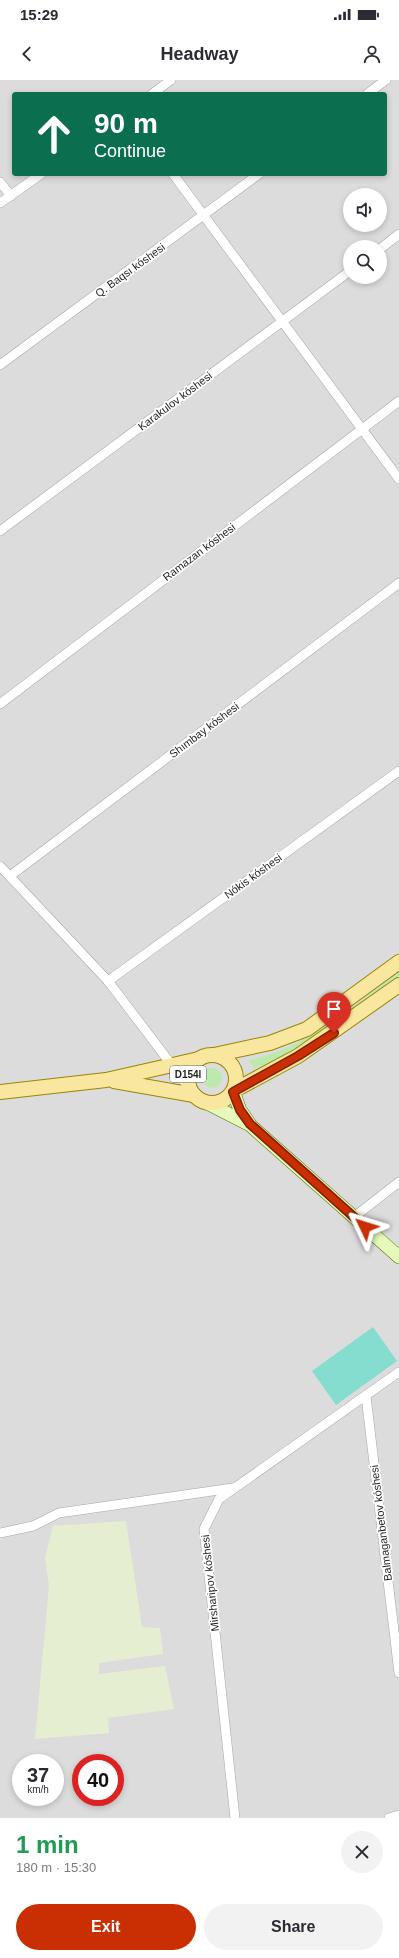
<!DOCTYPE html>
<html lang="en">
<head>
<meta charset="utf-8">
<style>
	body { margin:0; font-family:Arial,sans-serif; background:#f2f2f3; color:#2b2b33; height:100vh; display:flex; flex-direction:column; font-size:15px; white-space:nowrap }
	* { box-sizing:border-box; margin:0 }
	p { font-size:13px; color:#7c7c81 }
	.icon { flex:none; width:22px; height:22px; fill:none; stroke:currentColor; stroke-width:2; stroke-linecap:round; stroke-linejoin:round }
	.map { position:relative; height:1738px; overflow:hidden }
	.sheet { display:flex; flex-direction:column; background:#fff; flex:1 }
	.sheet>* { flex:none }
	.guide { position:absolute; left:12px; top:12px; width:375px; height:84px; border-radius:4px; box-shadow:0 2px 6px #0003; background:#0b6e4f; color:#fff; overflow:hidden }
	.tools { position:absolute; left:343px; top:108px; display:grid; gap:8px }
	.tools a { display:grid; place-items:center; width:44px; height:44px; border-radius:50%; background:#fff; box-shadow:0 2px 6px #0003; font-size:20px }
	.speed { position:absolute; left:12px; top:1674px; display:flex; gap:8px; font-size:20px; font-weight:700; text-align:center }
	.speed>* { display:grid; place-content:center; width:52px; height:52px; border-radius:50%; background:#fff; box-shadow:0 2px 6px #0003; line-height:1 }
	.speed small { font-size:10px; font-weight:400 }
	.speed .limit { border:6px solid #d22; background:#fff; color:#111 }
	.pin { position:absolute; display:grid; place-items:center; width:34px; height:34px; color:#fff; margin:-41px -17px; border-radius:50% 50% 50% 0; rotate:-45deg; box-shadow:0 0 4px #0007 }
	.pin .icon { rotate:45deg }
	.me { position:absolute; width:44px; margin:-22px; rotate:311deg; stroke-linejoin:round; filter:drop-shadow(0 0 3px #0008) }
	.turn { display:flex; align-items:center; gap:14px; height:84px; padding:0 16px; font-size:18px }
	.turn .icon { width:52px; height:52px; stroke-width:2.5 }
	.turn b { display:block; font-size:28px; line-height:34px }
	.round { display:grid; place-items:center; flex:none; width:42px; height:42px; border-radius:21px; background:#f2f2f3 }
	.head { display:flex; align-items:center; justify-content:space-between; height:68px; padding:0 16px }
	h1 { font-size:24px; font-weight:600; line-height:30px; color:#1e9e55 }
	.action { display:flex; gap:8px; margin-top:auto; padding:8px 16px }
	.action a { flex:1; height:46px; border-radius:24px; background:#ca2f03; color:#fff; font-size:16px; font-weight:600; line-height:46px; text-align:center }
	.action a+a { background:#f2f2f3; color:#2b2b33 }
	.status { display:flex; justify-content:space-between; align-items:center; height:28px; padding:0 20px; background:#fff; direction:ltr }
	.status svg { height:11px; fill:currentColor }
	header { display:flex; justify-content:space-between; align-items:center; height:52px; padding:0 16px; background:#fff; font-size:18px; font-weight:600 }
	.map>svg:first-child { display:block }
</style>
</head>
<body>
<div class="status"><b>15:29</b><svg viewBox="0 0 49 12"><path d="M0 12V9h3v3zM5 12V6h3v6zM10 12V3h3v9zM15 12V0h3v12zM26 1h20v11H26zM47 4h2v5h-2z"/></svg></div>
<header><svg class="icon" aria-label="back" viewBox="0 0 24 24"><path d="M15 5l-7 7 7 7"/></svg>Headway<svg class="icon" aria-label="person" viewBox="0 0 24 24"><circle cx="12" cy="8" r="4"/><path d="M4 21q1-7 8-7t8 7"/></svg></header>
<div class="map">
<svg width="399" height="1738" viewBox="0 0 399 1738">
	<rect width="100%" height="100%" fill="#efeee5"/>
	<!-- residential -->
	<path fill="#dddcdc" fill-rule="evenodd" d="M0 0H399V1738H0ZM14 14H385V94H14ZM350 115H380V145H350ZM350 167H380V197H350ZM21 1683H55V1717H21ZM81 1683H115V1717H81Z"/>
	<!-- farmland -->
	<polygon fill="#e5eed1" points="126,1441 142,1547 160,1548 163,1574 99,1583 99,1594 165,1586 174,1629 108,1638 109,1653 35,1659 49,1506 45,1478 53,1446"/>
	<!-- grass -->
	<g fill="#bce9ac">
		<path d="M399 892V898L313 961 282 978 254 988 249 980C307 968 352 926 399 892Z"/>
		<circle cx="212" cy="998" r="10"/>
	</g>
	<!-- pitch -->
	<polygon fill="#84ddcf" points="373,1247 397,1281 336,1325 312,1291"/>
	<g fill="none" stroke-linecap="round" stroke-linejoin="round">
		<defs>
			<g id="street">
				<polyline points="152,14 171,0"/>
				<polyline points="367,14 386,0"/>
				<polyline points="173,94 399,399"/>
				<polyline points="0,102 11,116"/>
				<polyline points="0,123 41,94"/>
				<polyline points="380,169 399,154"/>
				<polyline points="0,285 259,94"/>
				<polyline points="0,451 350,191"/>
				<polyline points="0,624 399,321"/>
				<polyline points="0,786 108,901 190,1009"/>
				<polyline points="10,796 399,503"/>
				<polyline points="108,901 399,691"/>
				<polyline points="354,1137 399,1102"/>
				<polyline points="366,1316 399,1593"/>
				<polyline points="0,1453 33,1446 59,1433 233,1408"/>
				<polyline points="235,1738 204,1449 219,1419 399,1292"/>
				<polyline points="389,1738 399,1735"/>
			</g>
			<g id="secondary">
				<polyline points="233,1011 240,1030 249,1043"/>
				<polyline points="205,1022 250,1045 399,1177"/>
			</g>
			<g id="primary">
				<circle cx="212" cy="999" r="24"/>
				<polyline points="214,975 270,963 307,949 399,882"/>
				<polyline points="114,1001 194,1015"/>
				<polyline points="233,1011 298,976 399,905"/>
				<polyline points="0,1012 106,1000 199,979"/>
			</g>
		</defs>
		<!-- street casing -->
		<use href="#street" stroke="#a6a6a6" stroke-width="10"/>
		<!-- secondary casing -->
		<use href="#secondary" stroke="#507507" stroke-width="14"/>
		<!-- primary casing -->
		<use href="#primary" stroke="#978702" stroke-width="16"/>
		<!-- street -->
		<use href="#street" stroke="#fff" stroke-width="9"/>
		<!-- secondary -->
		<use href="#secondary" stroke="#e7f9ba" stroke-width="13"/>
		<!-- primary -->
		<use href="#primary" stroke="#fae79f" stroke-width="14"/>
	</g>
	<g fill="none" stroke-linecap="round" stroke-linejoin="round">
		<defs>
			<polyline id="route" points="334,953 298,976 233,1012 240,1030 250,1044 365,1147"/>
		</defs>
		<!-- route casing -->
		<use href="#route" stroke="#831f02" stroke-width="10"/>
		<!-- route -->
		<use href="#route" stroke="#ca2f03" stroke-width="7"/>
	</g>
	<g text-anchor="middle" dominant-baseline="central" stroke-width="3.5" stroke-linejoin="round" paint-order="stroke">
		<!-- shield labels -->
		<rect fill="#fff" stroke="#626262" stroke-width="1" x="170" y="986" width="36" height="16" rx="3"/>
		<g font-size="10" font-weight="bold" fill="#1f1f1f">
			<text x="188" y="994">D154l</text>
		</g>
		<!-- street labels -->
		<g font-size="11" fill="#1f1f1f" stroke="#fff">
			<text transform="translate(130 190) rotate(-36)">Q. Baqsı kóshesi</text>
			<text transform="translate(175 321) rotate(-37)">Karakulov kóshesi</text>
			<text transform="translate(199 472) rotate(-37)">Ramazan kóshesi</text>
			<text transform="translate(204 650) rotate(-37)">Shımbay kóshesi</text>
			<text transform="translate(253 796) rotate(-36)">Nókis kóshesi</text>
			<text transform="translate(381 1443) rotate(-97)">Balmaganbetov kóshesi</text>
			<text transform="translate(210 1503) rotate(-96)">Mirsharipov kóshesi</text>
		</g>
	</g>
</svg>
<div class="tools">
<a><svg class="icon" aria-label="sound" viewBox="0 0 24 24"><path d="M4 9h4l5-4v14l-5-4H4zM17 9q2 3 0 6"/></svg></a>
<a><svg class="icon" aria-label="search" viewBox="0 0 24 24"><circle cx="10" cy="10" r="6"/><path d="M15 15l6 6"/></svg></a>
</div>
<div class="speed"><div>37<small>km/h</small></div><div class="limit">40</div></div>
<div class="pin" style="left:334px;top:953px;background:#d93025"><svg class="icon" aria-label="arrive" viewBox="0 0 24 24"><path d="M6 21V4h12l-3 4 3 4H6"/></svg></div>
<svg class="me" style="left:365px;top:1147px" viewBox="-20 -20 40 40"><path d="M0-17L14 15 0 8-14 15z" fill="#ca2f03" stroke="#fff" stroke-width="4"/></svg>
<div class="guide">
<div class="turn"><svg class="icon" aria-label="ahead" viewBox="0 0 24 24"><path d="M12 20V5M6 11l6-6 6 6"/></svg><div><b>90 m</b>Continue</div></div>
</div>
</div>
<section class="sheet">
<div class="head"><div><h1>1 min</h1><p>180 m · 15:30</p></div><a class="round"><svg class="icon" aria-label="close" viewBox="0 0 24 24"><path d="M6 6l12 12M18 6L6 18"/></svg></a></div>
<div class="action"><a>Exit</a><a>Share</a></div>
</section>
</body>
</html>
